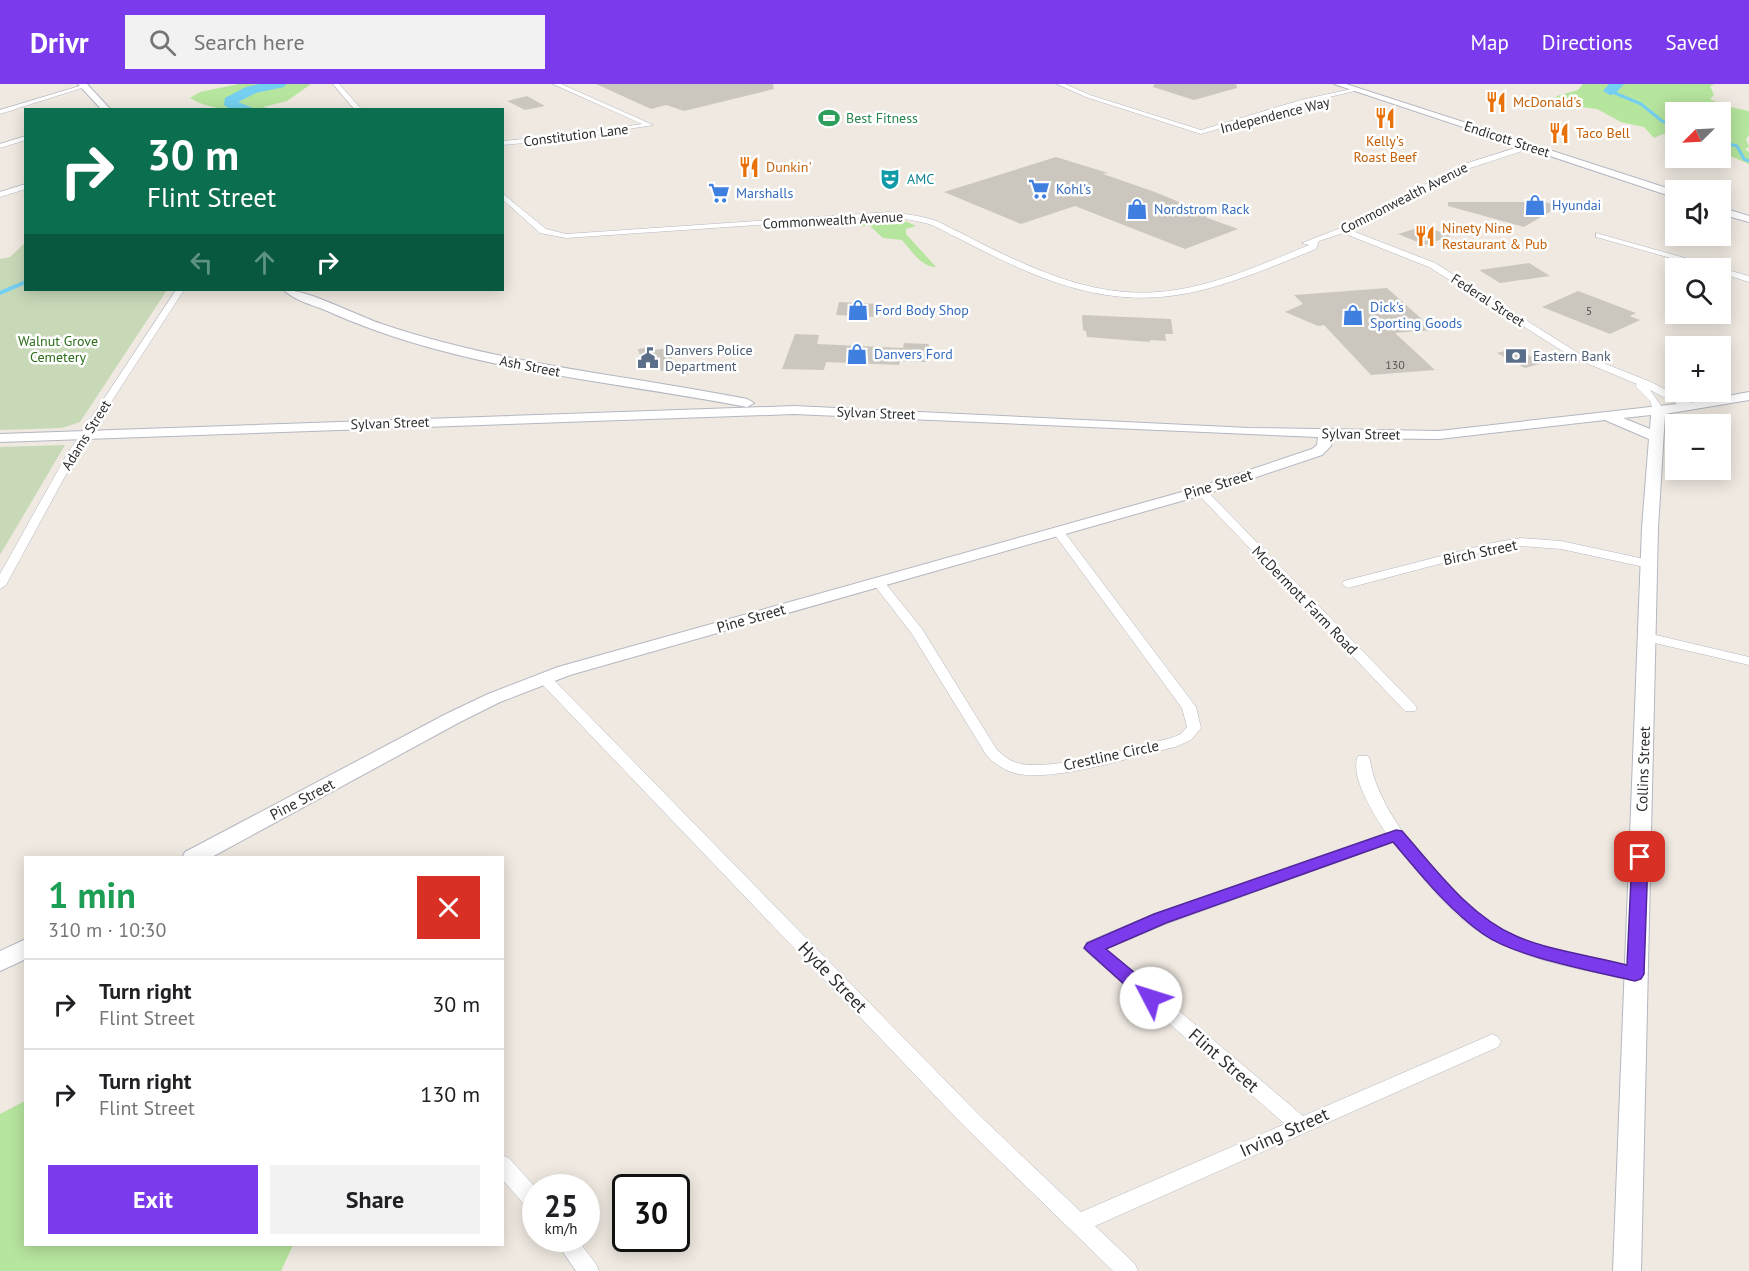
<!DOCTYPE html>
<html lang="en">
<head>
<meta charset="utf-8">
<style>
	body { margin:0; font-family:"PT Sans",sans-serif; background:#f2f2f2; color:#202124; height:100vh; display:flex; flex-direction:column; font-size:22px; white-space:nowrap }
	* { box-sizing:border-box; margin:0 }
	p { font-size:20px; color:#757577 }
	.icon { flex:none; width:33px; height:33px; fill:none; stroke:currentColor; stroke-width:2; stroke-linecap:round; stroke-linejoin:round }
	.map { position:relative; flex:1; overflow:hidden }
	.details { position:absolute; left:24px; top:772px; width:480px; height:390px; display:flex; flex-direction:column; background:#fff; border-radius:0px; box-shadow:0 3px 15px #0003 }
	.details>* { flex:none }
	.hud { position:absolute; left:24px; top:24px; width:480px; height:183px; border-radius:0px; box-shadow:0 3px 15px #0003; background:#0b6e4f; color:#fff; overflow:hidden }
	.needle { width:39px; rotate:246deg }
	.fabs { position:absolute; left:1665px; top:18px; display:grid; gap:12px }
	.fabs a { display:grid; place-items:center; width:66px; height:66px; border-radius:0px; background:#fff; box-shadow:0 3px 15px #0003; font-size:30px }
	.speed { position:absolute; left:522px; top:1090px; display:flex; gap:12px; font-size:30px; font-weight:700; text-align:center }
	.speed>* { display:grid; place-content:center; width:78px; height:78px; border-radius:50%; background:#fff; box-shadow:0 3px 15px #0003; line-height:1 }
	.speed small { font-size:15px; font-weight:400 }
	.speed .limit { border:3px solid #111; border-radius:9px; background:#fff; color:#111 }
	.pin { position:absolute; display:grid; place-items:center; width:51px; height:51px; color:#fff; margin:-26px; border-radius:12px; box-shadow:0 3px 9px #0006 }
	.me { position:absolute; width:66px; margin:-33px; rotate:310deg; stroke-linejoin:round; filter:drop-shadow(0 0 4px #0008) }
	.turn { display:flex; align-items:center; gap:21px; height:126px; padding:0 24px; font-size:27px }
	.turn .icon { width:78px; height:78px; stroke-width:2.5 }
	.turn b { display:block; font-size:42px; line-height:51px }
	.lanes { display:flex; align-items:center; height:57px; padding:0 24px; background:#0003; justify-content:center; gap:30px; direction:ltr }
	.lanes .off { opacity:.35 }
	.round { display:grid; place-items:center; flex:none; width:63px; height:63px; border-radius:0px; background:#f2f2f2 }
	.headline { display:flex; align-items:center; justify-content:space-between; height:102px; padding:0 24px }
	h1 { font-size:36px; font-weight:700; line-height:45px; color:#1e9e55 }
	.action { display:flex; gap:12px; margin-top:auto; padding:12px 24px }
	.action a { flex:1; height:69px; border-radius:0px; background:#7c3aed; color:#fff; font-size:24px; font-weight:700; line-height:69px; text-align:center }
	.action a+a { background:#f2f2f2; color:#202124 }
	ul { padding:0; list-style:none }
	li { display:flex; align-items:center; gap:18px; height:90px; padding:0 24px; border-top:2px solid #e0e0e0 }
	li div { flex:1 }
	li b { display:block; font-size:22px }
	li em { font-style:normal }
	header { display:flex; align-items:center; gap:36px; box-sizing:border-box; height:84px; padding:0 30px; background:#7c3aed; color:#fff }
	header strong { font-size:28px }
	nav { display:flex; gap:33px; margin-inline-start:auto; font-size:21px }
	.search { width:420px; height:54px; background:#f2f2f2; display:flex; align-items:center; gap:15px; box-sizing:border-box; padding:0 21px; border-radius:0px; color:#757577; font-size:22px }
	.map>svg:first-child { display:block }
</style>
</head>
<body>
<header>
<strong>Drivr</strong>
<div class="search"><svg class="icon" aria-label="search" viewBox="0 0 24 24"><circle cx="10" cy="10" r="6"/><path d="M15 15l6 6"/></svg>Search here</div>
<nav><a>Map</a><a>Directions</a><a>Saved</a></nav>
</header>
<div class="map">
<svg width="1749" height="1187" viewBox="0 0 1749 1187">
	<rect width="100%" height="100%" fill="#efe9e1"/>
	<!-- green -->
	<g fill="#b6e59e">
		<path d="M239 0H311L287 17 263 23 274 25C246 26 214 29 190 14L200 8Z"/>
		<polygon points="1583,0 1715,0 1710,2 1714,11 1710,15 1726,22 1749,27 1749,51 1746,55 1749,63 1745,65 1749,68 1749,80 1721,68 1720,28 1676,28 1675,53 1663,50 1654,54 1644,43 1621,38 1597,25 1550,19 1557,12 1578,6"/>
		<path d="M878 135 905 137 916 142 906 145V150L936 183C921 183 911 166 902 156L883 154 870 142H830Z"/>
		<polygon points="25,1017 26,1161 293,1161 281,1187 0,1187 0,1030"/>
	</g>
	<!-- cemetery -->
	<g fill="#c8d9b8">
		<polygon points="25,159 26,206 167,206 80,338 62,344 0,346 0,175 10,173"/>
		<polygon points="65,361 0,471 0,363"/>
	</g>
	<g fill="none" stroke-linecap="round" stroke-linejoin="round">
		<!-- stream-far1 -->
		<g stroke="#75cff0" stroke-width="3">
			<polyline points="1610,7 1641,20 1662,37 1676,44"/>
			<polyline points="1720,58 1737,62 1744,75 1749,77"/>
		</g>
		<!-- stream -->
		<polyline stroke="#75cff0" stroke-width="4" points="0,209 26,198"/>
		<!-- river -->
		<g fill="#75cff0" fill-rule="evenodd">
			<polygon points="259,0 286,0 284,3 256,9 238,18 258,26 231,26 224,21 225,14 246,3"/>
			<polygon points="1609,0 1624,0 1615,10 1610,11 1603,7"/>
		</g>
	</g>
	<!-- building -->
	<g fill="#cbc7bf">
		<polygon points="596,0 773,0 774,5 684,27 666,21 651,25"/>
		<polygon points="1154,0 1236,0 1237,4 1194,16 1153,3"/>
		<polygon points="527,12 545,22 525,26 507,17"/>
		<polygon points="1056,73 1108,89 1103,90 1155,108 1211,131 1205,133 1238,145 1185,165 1075,122 1021,140 944,108"/>
		<polygon points="1529,114 1560,122 1524,143 1448,122 1448,118 1528,118"/>
		<polygon points="1424,142 1451,152 1425,161 1398,150"/>
		<polygon points="1529,179 1550,192 1500,199 1479,186"/>
		<polygon points="1387,204 1434,246 1395,249 1435,286 1371,291 1324,241 1318,242 1285,228 1303,220 1294,211"/>
		<polygon points="1578,207 1636,229 1630,232 1640,236 1610,250 1542,223"/>
		<polygon points="839,218 880,220 877,233 836,231"/>
		<polygon points="1082,231 1171,235 1173,250 1165,250 1166,257 1150,256 1150,258 1087,253 1086,247 1083,246"/>
		<polygon points="795,250 819,251 817,260 903,264 904,259 929,260 926,278 900,277 899,281 826,278 824,286 782,285"/>
		<polygon points="652,263 653,266 668,264 676,285 661,287 658,279 643,281 638,265"/>
		<polygon points="1516,264 1543,279 1525,284 1497,269"/>
	</g>
	<g fill="none" stroke-linecap="round" stroke-linejoin="round">
		<defs>
			<g id="street">
				<polygon points="333,0 339,0 362,26 355,26"/>
				<polygon points="553,0 561,0 653,41 567,55 502,61 502,57 567,51 642,40"/>
				<polygon points="1057,0 1065,0 1090,11 1201,46 1301,16 1356,4 1359,6 1304,19 1201,50 1086,13"/>
				<polygon points="83,1 88,2 0,30 0,26"/>
				<polygon points="26,52 26,56 0,64 0,60"/>
				<path d="M1528 60 1532 62 1531 64 1467 85 1350 146 1435 179 1578 269 1651 298 1695 321V325H1687L1650 306 1662 323V329H1654L1650 317 1635 302 1637 300 1572 273 1429 183 1343 149 1319 157 1316 165C1201 212 1140 237 1019 184 997 174 975 163 954 152 945 148 935 141 925 139 913 136 901 134 889 132L566 154 540 149 502 115V109L546 145 566 150 889 128C902 130 917 131 930 135 940 137 949 144 959 148 980 159 1002 170 1025 180 1141 231 1199 207 1309 161L1302 159 1351 140 1461 81Z"/>
				<polygon points="26,100 26,105 0,113 0,108"/>
				<polygon points="1596,149 1749,192 1749,198 1720,189 1720,184 1706,184 1596,153"/>
				<polygon points="176,206 184,206 76,372 6,501 0,505 0,490 66,372"/>
				<polygon points="1201,404 1205,405 1415,621 1417,624 1415,627 1405,627 1197,409 1195,407"/>
				<path d="M1058 443 1062 445 1196 623 1201 644 1191 656 1175 663C1134 672 1059 697 1019 690 1007 688 996 681 987 672L912 550 872 498 878 494 882 495 922 545 997 666C1004 672 1011 678 1021 680 1058 686 1132 663 1171 654L1181 650 1187 643 1182 624 1052 447Z"/>
				<polygon points="1521,454 1561,457 1649,476 1655,480 1649,484 1561,465 1521,462 1492,466 1348,504 1342,500 1344,497 1492,459"/>
				<polygon points="1647,549 1749,573 1749,581 1642,556 1640,553"/>
				<path d="M544 590 549 591 979 1031 1081 1128 1285 1040 1087 868 1085 863 1087 858 1154 830 1386 749C1375 732 1349 692 1358 672H1368L1370 676C1378 735 1458 824 1511 850 1549 868 1594 874 1635 883L1641 885 1644 890 1641 895 1635 897C1579 884 1518 877 1471 842 1440 819 1418 787 1393 758L1166 840 1106 865 1303 1032 1486 953 1492 950 1498 953 1501 958 1498 963 1095 1142 1135 1180 1138 1187H1113L965 1043 539 597 537 594Z"/>
				<polygon points="502,1071 509,1074 536,1104 536,1128 529,1126 502,1095"/>
				<polygon points="554,1155 577,1155 596,1180 599,1187 576,1187"/>
			</g>
			<g id="secondary">
				<polygon points="78,0 87,0 111,26 102,26"/>
				<polygon points="1334,0 1346,0 1676,107 1676,114"/>
				<polygon points="1720,123 1749,132 1749,138 1720,130"/>
				<path d="M284 206C304 204 358 232 382 240 499 280 626 291 747 315L754 319 747 323C607 296 456 286 325 226 312 221 294 216 284 206Z"/>
				<path d="M1749 308V316L1665 330 1658 444 1641 1187H1613L1642 444 1649 355 1605 336 1439 355 1332 354 1331 362 1322 371 1206 410 570 591 500 618 460 638 210 774H182L185 768 446 630 488 610 558 583 1196 404 1312 365 1317 361 1318 353 794 330 0 358V350L794 322 1249 344 1439 347 1695 318ZM1651 331 1650 345 1623 334Z"/>
				<polygon points="26,855 26,875 0,887 0,867"/>
			</g>
		</defs>
		<!-- street casing -->
		<use href="#street" stroke="#b4b7c1" stroke-width="1"/>
		<!-- secondary casing -->
		<use href="#secondary" stroke="#b4b7c1" stroke-width="2"/>
		<!-- street -->
		<use href="#street" fill="#fff" fill-rule="evenodd"/>
		<!-- secondary -->
		<use href="#secondary" fill="#fff" fill-rule="evenodd"/>
	</g>
	<!-- route -->
	<path fill="#7c3aed" stroke="#51269a" stroke-width="1.5" d="M1396 746 1402 747C1435 784 1469 832 1516 852 1547 866 1593 872 1627 881L1632 773 1634 768H1645L1648 773 1644 890 1641 895 1635 897C1594 887 1515 873 1483 850 1448 825 1421 791 1393 758L1166 839 1106 865 1158 908 1160 914 1158 919 1151 921 1145 919 1084 864 1087 859 1154 830Z"/>
	<!-- icons -->
	<defs>
		<symbol id="restaurant-bare" viewBox="-9 -9 18 18"><path d="M-5-6h1v4h1v-4h1v4h1v-4h1v5L-1.5 .5V6h-2V.5L-5-1ZM5-6V6H3V1.5H1.5Q1.5-4 5-6Z" fill="#e8710a" stroke="#fff" stroke-width="2.5" paint-order="stroke"/></symbol>
		<symbol id="stadium-bare" viewBox="-9 -9 18 18"><path d="M0-5a6.5 5 0 1 0 0 10a6.5 5 0 1 0 0-10ZM-3.5-1.8h7v3.6h-7Z" fill="#2e9e5b" stroke="#fff" stroke-width="2.5" paint-order="stroke"/></symbol>
		<symbol id="theatre-bare" viewBox="-9 -9 18 18"><path d="M-5-5.5Q0-4 5-5.5V0Q5 5 0 6Q-5 5-5 0ZM-3.3-2.5H-1v1.5H-3.3ZM1-2.5H3.3v1.5H1ZM-2.8 1Q0 5.5 2.8 1Z" fill="#0f9aa8" stroke="#fff" stroke-width="2.5" paint-order="stroke"/></symbol>
		<symbol id="supermarket-bare" viewBox="-9 -9 18 18"><path d="M-6-5.5h2.5l.6 2H6L4.5 2H-2.5L-4.4-4H-6ZM-1.5 3.2a1.3 1.3 0 1 0 .1 0ZM3 3.2a1.3 1.3 0 1 0 .1 0Z" fill="#3f7fe0" stroke="#fff" stroke-width="2.5" paint-order="stroke"/></symbol>
		<symbol id="shop-bare" viewBox="-9 -9 18 18"><path d="M-5-2.5h2.3a2.7 3.5 0 0 1 5.4 0H5L5.5 6h-11ZM-1.5-2.5h3a1.5 2.3 0 0 0-3 0Z" fill="#3f7fe0" stroke="#fff" stroke-width="2.5" paint-order="stroke"/></symbol>
		<symbol id="bank-bare" viewBox="-9 -9 18 18"><path d="M-6-4H6V4H-6ZM0-2.3a2.3 2.3 0 1 0 0 4.6a2.3 2.3 0 1 0 0-4.6Z" fill="#5c6f8a" stroke="#fff" stroke-width="2.5" paint-order="stroke"/></symbol>
		<symbol id="civic-bare" viewBox="-9 -9 18 18"><path d="M-.6-6.5H3V-4.5H.6V-3L4-1V1h2V6H-6V1h2V-1L-.6-3ZM-1.2 2.5V6h2.4V2.5Z" fill="#5c6f8a" stroke="#fff" stroke-width="2.5" paint-order="stroke"/></symbol>
	</defs>
	<g fill-rule="evenodd">
		<use href="#restaurant-bare" x="1481" y="3" width="30" height="30"/>
		<use href="#stadium-bare" x="814" y="19" width="30" height="30"/>
		<use href="#restaurant-bare" x="1370" y="19" width="30" height="30"/>
		<use href="#restaurant-bare" x="1544" y="34" width="30" height="30"/>
		<use href="#restaurant-bare" x="734" y="68" width="30" height="30"/>
		<use href="#theatre-bare" x="875" y="80" width="30" height="30"/>
		<use href="#supermarket-bare" x="1024" y="90" width="30" height="30"/>
		<use href="#supermarket-bare" x="704" y="94" width="30" height="30"/>
		<use href="#shop-bare" x="1520" y="106" width="30" height="30"/>
		<use href="#shop-bare" x="1122" y="110" width="30" height="30"/>
		<use href="#restaurant-bare" x="1410" y="137" width="30" height="30"/>
		<use href="#shop-bare" x="843" y="211" width="30" height="30"/>
		<use href="#shop-bare" x="1338" y="216" width="30" height="30"/>
		<use href="#shop-bare" x="842" y="255" width="30" height="30"/>
		<use href="#bank-bare" x="1501" y="257" width="30" height="30"/>
		<use href="#civic-bare" x="633" y="259" width="30" height="30"/>
	</g>
	<g text-anchor="middle" dominant-baseline="central" stroke-width="5" stroke-linejoin="round" paint-order="stroke">
		<!-- number labels -->
		<g font-size="12" fill="#555452">
			<text x="1589" y="226">5</text>
			<text x="1395" y="280">130</text>
		</g>
		<!-- far-food labels -->
		<g font-size="14" fill="#c56008" stroke="#fff" text-anchor="start">
			<text x="1513" y="18">McDonald's</text>
			<text x="1576" y="49">Taco Bell</text>
			<text x="1385" y="57" text-anchor="middle">Kelly's<tspan x="1385" dy="16">Roast Beef</tspan></text>
			<text x="766" y="83">Dunkin'</text>
			<text x="1442" y="144">Ninety Nine<tspan x="1442" dy="16">Restaurant &amp; Pub</tspan></text>
		</g>
		<!-- far-street labels -->
		<g font-size="14" fill="#2e2e2e" stroke="#fff">
			<text transform="translate(1275 31) rotate(-14)">Independence Way</text>
			<text transform="translate(576 51) rotate(-7)">Constitution Lane</text>
			<text transform="translate(1507 55) rotate(18)">Endicott Street</text>
			<text transform="translate(1404 114) rotate(-27)">Commonwealth Avenue</text>
			<text transform="translate(833 136) rotate(-3)">Commonwealth Avenue</text>
			<text transform="translate(1488 216) rotate(33)">Federal Street</text>
			<text transform="translate(530 282) rotate(11)">Ash Street</text>
			<text transform="translate(876 329) rotate(2)">Sylvan Street</text>
			<text transform="translate(390 339) rotate(-2)">Sylvan Street</text>
			<text transform="translate(1361 350) rotate(1)">Sylvan Street</text>
			<text transform="translate(86 351) rotate(-58)">Adams Street</text>
		</g>
		<!-- far-leisure labels -->
		<g font-size="14" fill="#27864d" stroke="#fff" text-anchor="start">
			<text x="846" y="34">Best Fitness</text>
		</g>
		<!-- far-culture labels -->
		<g font-size="14" fill="#0d838f" stroke="#fff" text-anchor="start">
			<text x="907" y="95">AMC</text>
		</g>
		<!-- far-shop labels -->
		<g font-size="14" fill="#366cbe" stroke="#fff" text-anchor="start">
			<text x="1056" y="105">Kohl's</text>
			<text x="736" y="109">Marshalls</text>
			<text x="1552" y="121">Hyundai</text>
			<text x="1154" y="125">Nordstrom Rack</text>
			<text x="1370" y="223">Dick's<tspan x="1370" dy="16">Sporting Goods</tspan></text>
			<text x="875" y="226">Ford Body Shop</text>
			<text x="874" y="270">Danvers Ford</text>
		</g>
		<!-- far-park labels -->
		<g font-size="14" fill="#2c6e1b" stroke="#fff">
			<text x="58" y="257">Walnut Grove<tspan x="58" dy="16">Cemetery</tspan></text>
		</g>
		<!-- far-service labels -->
		<g font-size="14" fill="#4e5e75" stroke="#fff" text-anchor="start">
			<text x="665" y="266">Danvers Police<tspan x="665" dy="16">Department</tspan></text>
			<text x="1533" y="272">Eastern Bank</text>
		</g>
		<!-- street labels -->
		<g font-size="15" fill="#2e2e2e" stroke="#fff">
			<text transform="translate(1218 400) rotate(-17)">Pine Street</text>
			<text transform="translate(1480 468) rotate(-12)">Birch Street</text>
			<text transform="translate(1305 516) rotate(46)">McDermott Farm Road</text>
			<text transform="translate(751 534) rotate(-16)">Pine Street</text>
			<text transform="translate(1111 671) rotate(-12)">Crestline Circle</text>
			<text transform="translate(1643 685) rotate(-88)">Collins Street</text>
			<text transform="translate(302 715) rotate(-28)">Pine Street</text>
		</g>
		<!-- near-street labels -->
		<g font-size="18" fill="#2e2e2e" stroke="#fff">
			<text transform="translate(833 893) rotate(46)">Hyde Street</text>
			<text transform="translate(1224 976) rotate(41)">Flint Street</text>
			<text transform="translate(1284 1048) rotate(-24)">Irving Street</text>
		</g>
	</g>
</svg>
<div class="fabs">
<a><svg class="needle" viewBox="-14 -14 28 28"><path d="M0-13l5 13h-10z" fill="#e53935"/><path d="M0 13l5-13h-10z" fill="#757577"/></svg></a>
<a><svg class="icon" aria-label="sound" viewBox="0 0 24 24"><path d="M4 9h4l5-4v14l-5-4H4zM17 9q2 3 0 6"/></svg></a>
<a><svg class="icon" aria-label="search" viewBox="0 0 24 24"><circle cx="10" cy="10" r="6"/><path d="M15 15l6 6"/></svg></a>
<a>+</a>
<a>−</a>
</div>
<div class="speed"><div>25<small>km/h</small></div><div class="limit">30</div></div>
<div class="pin" style="left:1640px;top:773px;background:#d93025"><svg class="icon" aria-label="arrive" viewBox="0 0 24 24"><path d="M6 21V4h12l-3 4 3 4H6"/></svg></div>
<svg class="me" style="left:1151px;top:914px" viewBox="-20 -20 40 40"><circle r="19" fill="#fff"/><path d="M0-13L10 11 0 6-10 11z" fill="#7c3aed"/></svg>
<div class="hud">
<div class="turn"><svg class="icon" aria-label="right" viewBox="0 0 24 24"><path d="M7 20v-9h11M14 6l5 5-5 5"/></svg><div><b>30 m</b>Flint Street</div></div>
<div class="lanes"><svg class="icon off" aria-label="left" viewBox="0 0 24 24"><path d="M17 20v-9H6M10 6l-5 5 5 5"/></svg><svg class="icon off" aria-label="ahead" viewBox="0 0 24 24"><path d="M12 20V5M6 11l6-6 6 6"/></svg><svg class="icon" aria-label="right" viewBox="0 0 24 24"><path d="M7 20v-9h11M14 6l5 5-5 5"/></svg></div>
</div>
<section class="details">
<div class="headline"><div><h1>1 min</h1><p>310 m · 10:30</p></div><a class="round" style="background:#d93025;color:#fff"><svg class="icon" aria-label="close" viewBox="0 0 24 24"><path d="M6 6l12 12M18 6L6 18"/></svg></a></div>
<ul>
<li><svg class="icon" aria-label="right" viewBox="0 0 24 24"><path d="M7 20v-9h11M14 6l5 5-5 5"/></svg><div><b>Turn right</b><p>Flint Street</p></div><em>30 m</em></li>
<li><svg class="icon" aria-label="right" viewBox="0 0 24 24"><path d="M7 20v-9h11M14 6l5 5-5 5"/></svg><div><b>Turn right</b><p>Flint Street</p></div><em>130 m</em></li>
</ul>
<div class="action"><a>Exit</a><a>Share</a></div>
</section>
</div>
</body>
</html>
